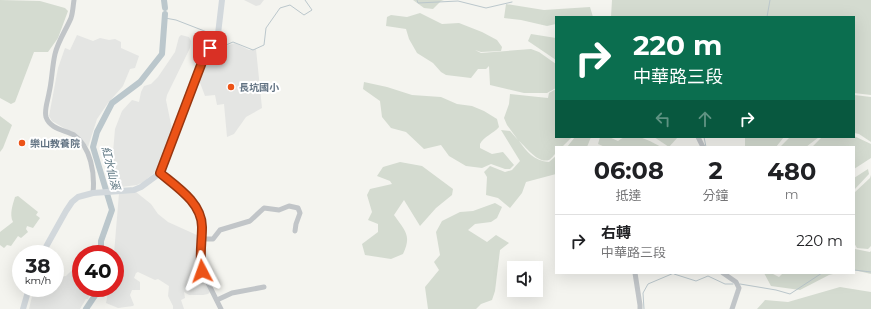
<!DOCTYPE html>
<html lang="zh-TW">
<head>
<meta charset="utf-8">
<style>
	body { margin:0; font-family:Montserrat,"Noto Sans TC",sans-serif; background:#f2f2f2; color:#202124; height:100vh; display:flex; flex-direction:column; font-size:15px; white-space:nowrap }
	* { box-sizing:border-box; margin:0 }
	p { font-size:13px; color:#757577 }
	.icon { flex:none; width:22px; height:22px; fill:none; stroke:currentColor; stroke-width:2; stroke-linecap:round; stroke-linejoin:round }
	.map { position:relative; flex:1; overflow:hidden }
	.sheet { position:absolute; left:555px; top:146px; width:300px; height:128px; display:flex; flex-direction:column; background:#fff; border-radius:0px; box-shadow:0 4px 16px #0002 }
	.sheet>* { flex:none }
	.guide { position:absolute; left:555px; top:16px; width:300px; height:122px; border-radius:0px; box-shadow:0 4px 16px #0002; background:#0b6e4f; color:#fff; overflow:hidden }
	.tools { position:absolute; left:507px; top:261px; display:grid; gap:8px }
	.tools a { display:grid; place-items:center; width:36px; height:36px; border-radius:0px; background:#fff; box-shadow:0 4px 16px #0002; font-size:20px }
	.speed { position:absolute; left:12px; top:245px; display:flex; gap:8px; font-size:20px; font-weight:700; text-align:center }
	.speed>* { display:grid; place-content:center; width:52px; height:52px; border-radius:50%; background:#fff; box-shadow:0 4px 16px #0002; line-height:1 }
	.speed small { font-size:10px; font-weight:400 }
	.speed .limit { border:6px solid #d22; background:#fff; color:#111 }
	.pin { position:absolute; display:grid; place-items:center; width:34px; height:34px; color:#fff; margin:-17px; border-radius:8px; box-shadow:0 2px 6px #0006 }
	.me { position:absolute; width:44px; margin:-22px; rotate:356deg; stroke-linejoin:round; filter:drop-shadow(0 0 3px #0008) }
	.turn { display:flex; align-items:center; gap:14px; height:84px; padding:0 12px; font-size:18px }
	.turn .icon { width:52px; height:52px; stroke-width:2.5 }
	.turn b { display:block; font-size:28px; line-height:34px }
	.lanes { display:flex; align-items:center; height:38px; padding:0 12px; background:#0003; justify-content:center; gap:20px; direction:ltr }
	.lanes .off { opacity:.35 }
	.eta { display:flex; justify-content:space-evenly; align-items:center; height:68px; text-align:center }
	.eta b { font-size:24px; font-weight:700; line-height:28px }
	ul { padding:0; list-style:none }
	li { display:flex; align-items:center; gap:12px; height:52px; padding:0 12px; border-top:1px solid #e0e0e0 }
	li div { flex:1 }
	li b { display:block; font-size:15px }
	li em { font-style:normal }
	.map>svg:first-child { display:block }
</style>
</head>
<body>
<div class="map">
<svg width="871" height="309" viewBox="0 0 871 309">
	<rect width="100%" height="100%" fill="#f4f4ef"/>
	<!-- built -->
	<g fill="#e4e5e3">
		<polygon points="244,0 264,0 260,5 256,6"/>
		<polygon points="77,35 93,41 100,38 109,40 115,39 121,42 121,48 139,56 135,68 130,69 123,86 108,103 97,119 88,147 81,138 52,121 49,116 58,68 65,48 70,50"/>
		<polygon points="181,35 189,37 191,41 190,48 167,95 166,100 173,134 154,173 143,182 137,185 121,187 116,185 111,176 115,129 122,111 132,100 139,102 141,92 144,86 151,84 158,77 175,52 179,37"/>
		<polygon points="235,43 249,50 256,49 262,108 246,117 234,134 227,137 224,104 217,105 215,95 205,96 199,80 206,59 214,50"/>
		<polygon points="136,192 151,204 158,214 168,222 199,236 199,261 210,292 208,294 203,295 189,295 184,292 185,298 181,300 184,309 173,309 173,306 168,296 169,286 158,279 155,280 138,272 136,273 134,278 140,282 140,290 132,290 130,295 134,305 133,306 118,308 106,303 109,288 115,288 115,254 114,254 119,193"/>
		<polygon points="71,271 81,274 81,288 93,288 88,299 86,299 80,309 29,309 34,288 55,288 55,277 66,276"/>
	</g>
	<!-- green -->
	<g fill="#d4dbd0">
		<polygon points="0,0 40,1 65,8 68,11 58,38 48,52 34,52 15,102 11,104 0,98"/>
		<polygon points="413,0 444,0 441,1 433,9 424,8"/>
		<polygon points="612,0 871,0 871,95 854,93 854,17 611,17"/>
		<polygon points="506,4 544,10 590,7 593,17 556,17 556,24 547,26 521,20 504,18"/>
		<polygon points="420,13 442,24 459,23 482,32 497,40 502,47 501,51 481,52 475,50 481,53 531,49 539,52 556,64 556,88 547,93 524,93 490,85 489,66 486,69 478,69 471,78 446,75 441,72 433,63 417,53 409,39 406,29 386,26 387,17 391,15 407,17"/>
		<polygon points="531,34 556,38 556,60 528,41"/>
		<path d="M364 82 387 87 412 95 441 97 457 104 472 106 484 111 497 119 499 127C493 134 484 136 480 144V148L492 154 503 152 514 165 510 169H505L491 164 482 168 466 166 449 156 441 145 424 149 406 132 391 128 382 117 380 101 363 89Z"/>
		<path d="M556 89V137H572L562 147H556V153C554 155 551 159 549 160 538 164 526 147 519 141 527 152 534 161 549 162L556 156V174L526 182 522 193 510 208 498 198 486 195 487 177 484 172 490 166 505 172 512 170 520 161 501 130 510 131 518 140 507 125 504 118 509 104 510 94 548 98 549 93Z"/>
		<polygon points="854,95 871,97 871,142 859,134 854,133"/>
		<polygon points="0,116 12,125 3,148 0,152"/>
		<polygon points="854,136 871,144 871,158 854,169 854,147 812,147 822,137 854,137"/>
		<polygon points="575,137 591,137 587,147 567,147"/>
		<path d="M600 137H609L618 141C631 130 648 140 661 147H605L598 144Z"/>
		<polygon points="654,137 678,137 669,147"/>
		<polygon points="745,137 784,137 776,147 745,147"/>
		<polygon points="790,137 819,137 806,147 780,147"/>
		<path d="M400 162 422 166 453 189 452 195 436 208 420 226 404 200 394 215C405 231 412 235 403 254L391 259 365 255 362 244 378 232V224L368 220 372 212 367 195 370 189 392 184 390 181 377 176 383 167Z"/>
		<polygon points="868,169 869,174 854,190 854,178"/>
		<polygon points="871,175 871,246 868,249 857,248 854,243 854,193 870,178"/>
		<path d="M18 196 38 212 36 215 40 218 33 228 27 226 26 229 28 232 21 238 18 236 11 246 7 245 4 248 0 245V232L13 222C9 214 13 204 15 197Z"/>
		<polygon points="495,203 502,207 497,218 491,222 475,224 468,230 487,242 496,235 509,243 500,250 495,291 492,300 481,304 476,309 428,309 425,287 439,270 434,262 440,255 436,232 442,221 460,212 473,211"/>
		<polygon points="854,247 855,249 870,252 871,251 871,274 854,270"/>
		<polygon points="764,273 771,273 779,277 783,273 837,273 829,275 800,290 771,286"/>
		<polygon points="840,287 871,292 871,309 757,309 765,300 788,302"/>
	</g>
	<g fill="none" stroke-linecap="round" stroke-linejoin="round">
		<!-- stream -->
		<g stroke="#bbc7cc" stroke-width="1">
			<polyline points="417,0 418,3 458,1 486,8 512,2"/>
			<polyline points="767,17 770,0"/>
			<polyline points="165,18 176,20 207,32 211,42"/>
			<polyline points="213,48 220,51 226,45 233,42 253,50 264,45 266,28 280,8 290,5 304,15 312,10 305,0"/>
			<polyline points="704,137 706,147"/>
			<polyline points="854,270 871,272"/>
			<polyline points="674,274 696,281 708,276 725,284 733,284"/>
			<polyline points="740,284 776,290 790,294 822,273"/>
			<polyline points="644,309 643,293 648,284 674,273"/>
		</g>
		<!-- river -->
		<g stroke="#bbc7cc" stroke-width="6">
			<polyline points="164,0 165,8"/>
			<polyline points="101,254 101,241 112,210 93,147 97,132 112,103 140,82 162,54 165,14"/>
			<polyline points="86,309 100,288"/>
		</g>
		<!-- minor -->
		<g stroke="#c1c5c8" stroke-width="5">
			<path d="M74 0C73 6 73 12 71 18 66 30 58 41 55 54 52 67 52 81 49 93 48 100 44 110 46 117 50 129 65 130 74 135 91 147 95 174 93 193"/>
			<polyline points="698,137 703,147"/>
			<polyline points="160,173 185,195 197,209 201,217 202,227 201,263 202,271 221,309"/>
			<polyline points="201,239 213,239 220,230 250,221 264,208 279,210 289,206 298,208 300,213 296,224 295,231"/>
			<polyline points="635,273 640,305 640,309"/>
			<polyline points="723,273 736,282 739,288 732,309"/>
			<polyline points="217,300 232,293 264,287"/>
		</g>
		<!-- major -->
		<g stroke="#d2d8dc" stroke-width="6">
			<polyline points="42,254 66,211 72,202 78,197 93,193 134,190 141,187 160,173 204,57 214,43 218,34 222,0"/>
			<polyline points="23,309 29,288"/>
		</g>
	</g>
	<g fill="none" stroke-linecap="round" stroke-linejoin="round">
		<defs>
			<path id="route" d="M202 271C199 256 202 242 202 227 202 203 177 187 160 173L204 57 210 48"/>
		</defs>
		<!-- route casing -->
		<use href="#route" stroke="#99360f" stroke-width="10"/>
		<!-- route -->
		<use href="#route" stroke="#ec5317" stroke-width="7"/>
	</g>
	<!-- markers -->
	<g fill="#ec5317" stroke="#fff" stroke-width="1.5">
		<circle cx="231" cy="87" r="4"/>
		<circle cx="22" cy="143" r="4"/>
	</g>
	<g text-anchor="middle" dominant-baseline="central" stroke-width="4" stroke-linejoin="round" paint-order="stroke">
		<!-- poi labels -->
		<g font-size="10" font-weight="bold" fill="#617282" stroke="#fff" text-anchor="start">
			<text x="239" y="87">長坑國小</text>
			<text x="30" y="143">樂山教養院</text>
		</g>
		<!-- water labels -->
		<g font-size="11" font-style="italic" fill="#5c7580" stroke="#fff">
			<text transform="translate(111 168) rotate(76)">紅水仙溪</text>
		</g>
	</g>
</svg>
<div class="tools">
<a><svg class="icon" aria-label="sound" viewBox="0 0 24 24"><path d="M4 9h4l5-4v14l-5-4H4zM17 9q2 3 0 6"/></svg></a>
</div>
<div class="speed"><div>38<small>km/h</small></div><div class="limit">40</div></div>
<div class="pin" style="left:210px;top:48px;background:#d93025"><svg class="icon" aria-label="arrive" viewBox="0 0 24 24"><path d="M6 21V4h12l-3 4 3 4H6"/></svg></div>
<svg class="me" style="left:202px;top:271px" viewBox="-20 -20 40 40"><path d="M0-17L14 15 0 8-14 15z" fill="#ec5317" stroke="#fff" stroke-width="4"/></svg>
<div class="guide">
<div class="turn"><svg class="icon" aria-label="right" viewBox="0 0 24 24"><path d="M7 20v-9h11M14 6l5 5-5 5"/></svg><div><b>220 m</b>中華路三段</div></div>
<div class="lanes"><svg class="icon off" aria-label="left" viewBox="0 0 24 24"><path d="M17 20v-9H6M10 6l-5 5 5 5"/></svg><svg class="icon off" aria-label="ahead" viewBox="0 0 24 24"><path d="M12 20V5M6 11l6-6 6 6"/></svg><svg class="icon" aria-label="right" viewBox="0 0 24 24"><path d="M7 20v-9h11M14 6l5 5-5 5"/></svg></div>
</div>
<section class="sheet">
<div class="eta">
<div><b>06:08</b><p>抵達</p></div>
<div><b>2</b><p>分鐘</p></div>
<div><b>480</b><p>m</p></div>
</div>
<ul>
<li><svg class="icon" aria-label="right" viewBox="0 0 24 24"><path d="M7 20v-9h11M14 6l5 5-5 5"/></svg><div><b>右轉</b><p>中華路三段</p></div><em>220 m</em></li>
</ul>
</section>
</div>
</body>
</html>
